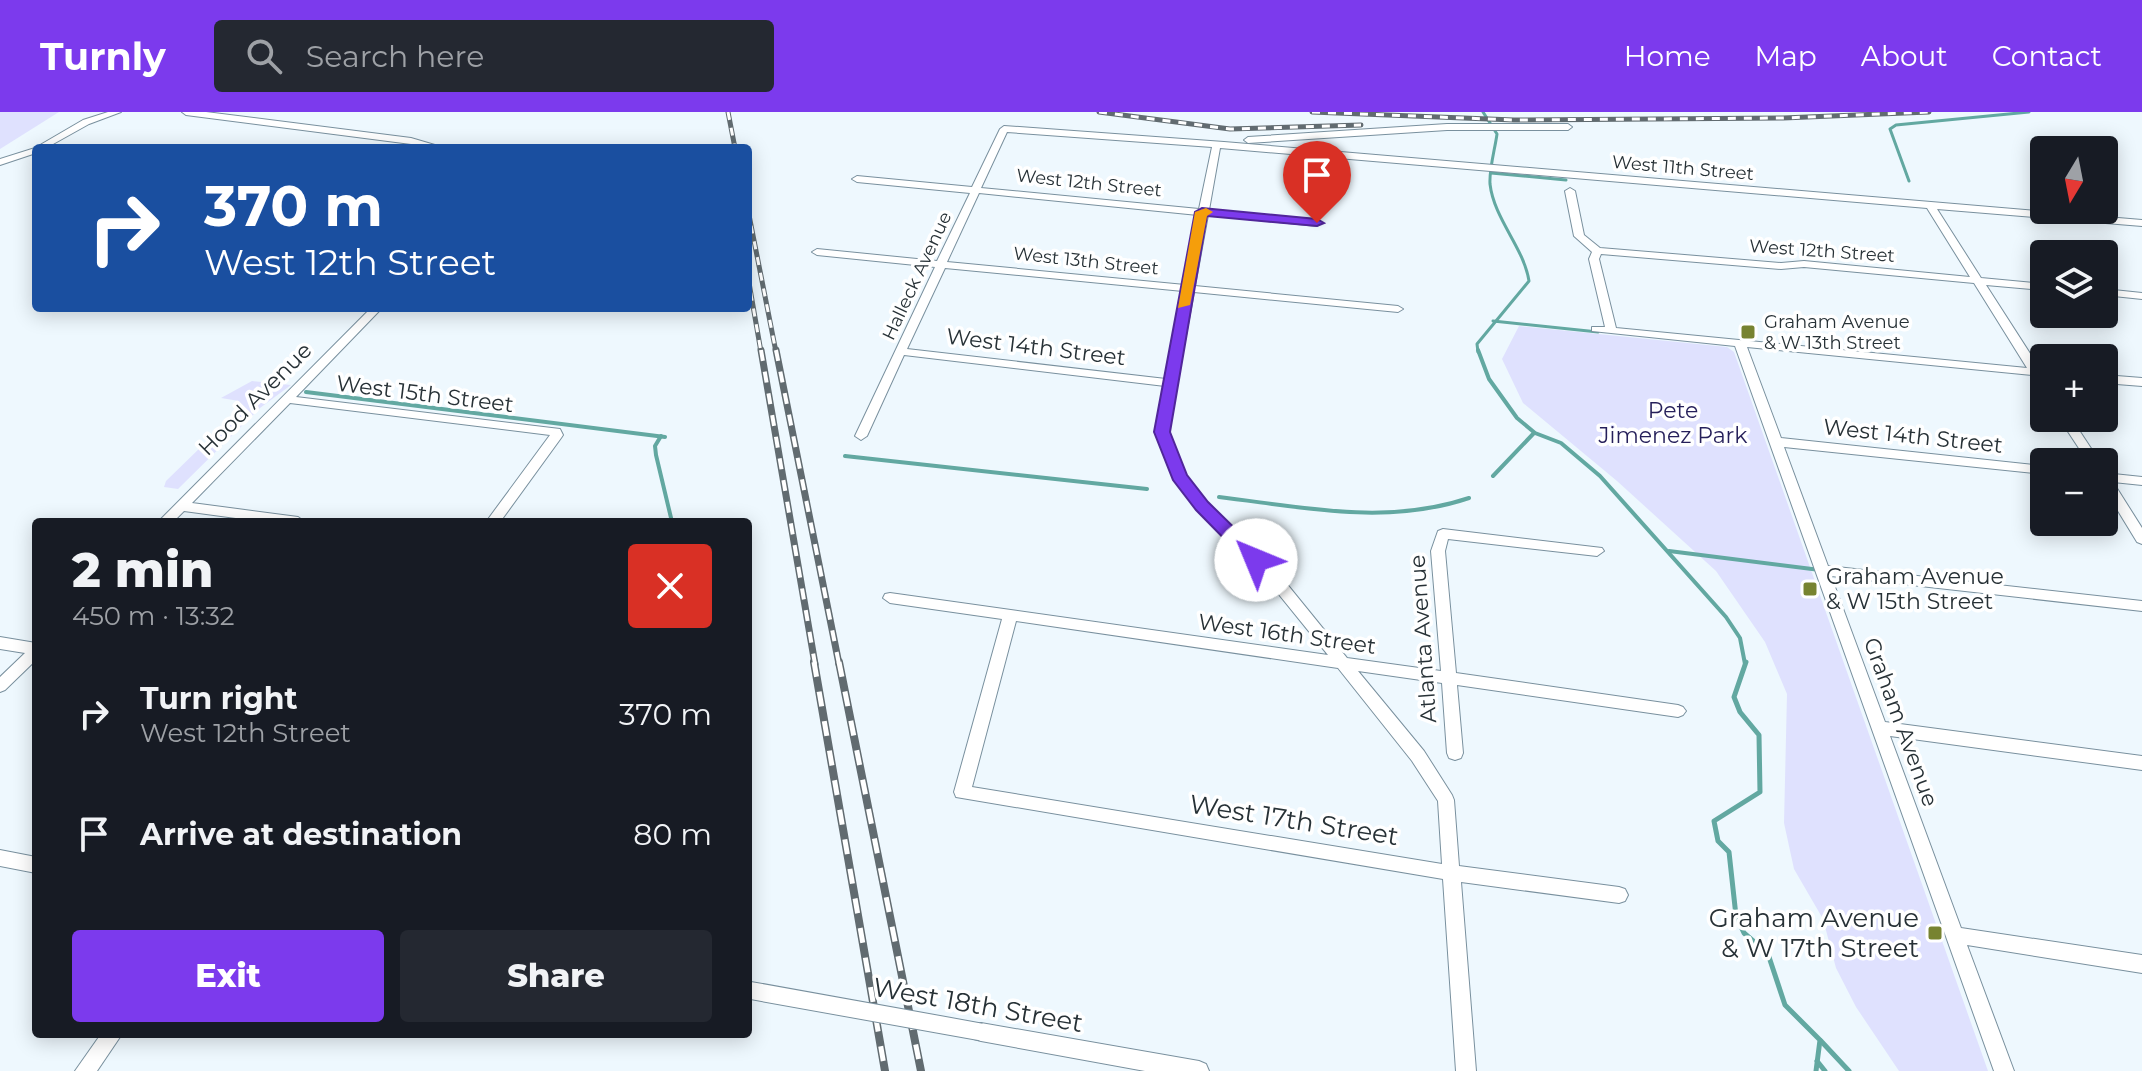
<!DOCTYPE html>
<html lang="en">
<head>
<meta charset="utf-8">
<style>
	body { margin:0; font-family:Montserrat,sans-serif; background:#242831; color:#f1f3f6; height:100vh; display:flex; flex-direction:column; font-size:30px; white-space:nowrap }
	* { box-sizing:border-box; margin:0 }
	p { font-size:26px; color:#9ea1a6 }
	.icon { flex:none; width:44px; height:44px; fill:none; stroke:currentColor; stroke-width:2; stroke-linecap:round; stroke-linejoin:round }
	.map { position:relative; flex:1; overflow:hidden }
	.panel { position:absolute; left:32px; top:406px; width:720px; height:520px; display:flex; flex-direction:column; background:#171b24; border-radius:8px; box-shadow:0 4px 20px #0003 }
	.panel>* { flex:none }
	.hud { position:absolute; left:32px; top:32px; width:720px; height:168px; border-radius:8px; box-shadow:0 4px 20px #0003; background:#1a4fa0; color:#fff; overflow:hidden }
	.needle { width:52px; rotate:190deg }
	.buttons { position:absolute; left:2030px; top:24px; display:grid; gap:16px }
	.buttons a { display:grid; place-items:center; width:88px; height:88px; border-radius:8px; background:#171b24; box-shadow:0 4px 20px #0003; font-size:40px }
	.pin { position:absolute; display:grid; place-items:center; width:68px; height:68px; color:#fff; margin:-82px -34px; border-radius:50% 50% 50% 0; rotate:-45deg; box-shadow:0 0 8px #0007 }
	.pin .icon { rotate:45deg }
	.me { position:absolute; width:88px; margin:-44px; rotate:315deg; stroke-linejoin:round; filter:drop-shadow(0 0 6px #0008) }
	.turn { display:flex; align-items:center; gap:28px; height:168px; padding:0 40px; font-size:36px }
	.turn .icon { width:104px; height:104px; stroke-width:2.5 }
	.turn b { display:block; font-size:56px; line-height:68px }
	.round { display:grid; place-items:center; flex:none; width:84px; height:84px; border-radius:8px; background:#242831 }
	.summary { display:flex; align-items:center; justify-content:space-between; height:136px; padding:0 40px }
	h1 { font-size:48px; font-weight:800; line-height:60px }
	.primary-button { display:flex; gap:16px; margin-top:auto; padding:16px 40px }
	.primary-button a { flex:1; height:92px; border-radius:8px; background:#7c3aed; color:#fff; font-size:32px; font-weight:800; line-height:92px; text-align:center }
	.primary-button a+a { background:#242831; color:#f1f3f6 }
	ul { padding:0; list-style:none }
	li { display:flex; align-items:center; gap:24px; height:120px; padding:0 40px }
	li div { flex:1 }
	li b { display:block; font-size:30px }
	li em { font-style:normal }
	header { display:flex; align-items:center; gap:48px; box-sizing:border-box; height:112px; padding:0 40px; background:#7c3aed; color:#fff }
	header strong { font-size:38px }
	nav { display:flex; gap:44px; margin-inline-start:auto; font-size:28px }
	.search { width:560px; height:72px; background:#242831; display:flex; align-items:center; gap:20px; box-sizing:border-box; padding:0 28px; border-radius:8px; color:#9ea1a6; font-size:30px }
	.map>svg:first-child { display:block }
</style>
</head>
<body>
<header>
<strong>Turnly</strong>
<div class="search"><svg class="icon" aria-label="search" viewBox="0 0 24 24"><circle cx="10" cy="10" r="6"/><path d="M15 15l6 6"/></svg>Search here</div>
<nav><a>Home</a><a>Map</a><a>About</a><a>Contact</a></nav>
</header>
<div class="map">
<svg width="2142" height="959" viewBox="0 0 2142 959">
	<rect width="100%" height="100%" fill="#eef8fe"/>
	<!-- green -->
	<g fill="#dfe1fe">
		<polygon points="0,0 59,0 0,37"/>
		<polygon points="1519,214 1727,235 1734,240 1988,959 1899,959 1856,895 1836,856 1823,807 1794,757 1784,711 1787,582 1765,530 1716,459 1617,369 1523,291 1502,247"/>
		<polygon points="252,269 291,273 260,296 178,377 164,375 166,369 242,295 239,289 221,286"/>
	</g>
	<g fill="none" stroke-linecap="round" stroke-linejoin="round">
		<!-- stream-far2 -->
		<g stroke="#62a8a1" stroke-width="3">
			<polyline points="1491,61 1566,68"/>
			<polyline points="1909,69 1890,17 1896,13 2029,0"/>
			<polyline points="1493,209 1598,220"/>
			<path d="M1478 240 1477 232 1529 169C1524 136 1494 107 1490 72 1489 57 1495 37 1497 22L1483 0"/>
		</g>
		<!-- stream-far1 -->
		<g stroke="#62a8a1" stroke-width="4">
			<polyline points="1478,238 1489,267 1517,306 1535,321 1561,331 1600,364 1726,505 1740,526 1745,552"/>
			<polyline points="306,280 665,325"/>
			<polyline points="661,324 655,334 656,343 672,410"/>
			<polyline points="845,344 1147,377"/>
			<polyline points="1493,364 1534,321"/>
			<path d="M1219 385C1303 395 1386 414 1469 386"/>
			<polyline points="1669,439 1820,458"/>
		</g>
		<!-- stream -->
		<g stroke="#62a8a1" stroke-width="5">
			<polyline points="1746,550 1734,585 1740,600 1759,623 1760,680 1714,709 1718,729 1729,740 1736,804 1744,821 1768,842 1785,893 1820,928 1816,959"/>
			<polyline points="1821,929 1849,959"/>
			<polyline points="1817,949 1825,959"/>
		</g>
		<defs>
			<g id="minor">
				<polygon points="108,0 121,0 89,12 46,36 36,36 36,41 0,53 0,47 35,36 83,8"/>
				<polygon points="182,0 206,0 411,26 445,36 429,36 411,32 186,3"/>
				<polygon points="1447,12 1568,12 1572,15 1568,18 1447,18 1248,31 1244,28 1248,25"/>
				<path d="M1004 14 1224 30 2142 108V114L1937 97 1981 166 2044 172V178L1986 173 2040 257 2044 258V277L2040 276 2032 263 1747 235 1781 326 2044 354V362L1784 335 1828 454 2142 489V499L1831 464 1885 610 2142 644V658L1890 624 1961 816 2142 843V861L1967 833 2014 959H1994L1735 234 1592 219V215H1605L1589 147 1592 140 1574 124 1565 79 1570 76 1575 79 1584 123 1600 136 1781 151 1804 149 1970 165 1927 96 1220 36 1209 98 1317 108 1322 111 1317 114 1208 103 1195 174 1398 194 1403 197 1398 200 1194 180 1168 320 1185 363 1207 391 1278 461 1347 546 1441 559 1431 439 1438 419 1443 417 1602 436 1604 439 1597 444 1448 427 1445 439 1456 561 1678 593 1683 595 1686 599 1683 603 1678 605 1457 573 1463 641 1461 646 1455 648 1449 646 1447 641 1442 571 1358 559 1424 639 1452 683 1454 688 1459 754 1619 775 1625 777 1628 783 1625 789 1619 791 1461 770 1476 959H1456L1443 767 956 685 954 680 1002 507 890 491 883 486 885 482 890 481 1328 543 1268 469 1197 397 1173 364 1156 320 1165 274 904 243 867 324 861 328 855 324 935 155 817 143 812 140 817 137 937 149 970 81 857 70 852 67 857 64 972 75 1000 17ZM1007 20 1212 35 1199 97 981 76ZM979 81 1198 103 1185 173 947 150ZM1601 142 1781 157 1804 155 1974 171 2027 256 1616 216 1599 147ZM945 156 1183 179 1166 267 907 237ZM1016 509 1338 556 1412 649 1438 689 1442 752 972 675Z"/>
				<polygon points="2104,177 2142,181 2142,187 2104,183"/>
				<polygon points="371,196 382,196 296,285 560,317 563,323 561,326 500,410 486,410 550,323 290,291 192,391 298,405 305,410 265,410 184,399 173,410 158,410"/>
				<polygon points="2104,263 2142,266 2142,274 2104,271"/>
				<polygon points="2059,306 2071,306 2100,350 2088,350"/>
				<polygon points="2104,361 2142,365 2142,373 2113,370 2142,416 2142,432 2137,430 2104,376"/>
				<polygon points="0,525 36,531 36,548 5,578 0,580 0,565 25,541 0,537"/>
				<polygon points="0,738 36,745 36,761 0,754"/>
				<polygon points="981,911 1199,949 1206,952 1209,959 1145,959 981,929 974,927 972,920 974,913"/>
				<polygon points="101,922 122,922 97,959 75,959"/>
			</g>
		</defs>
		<!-- minor casing -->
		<use href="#minor" stroke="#79909e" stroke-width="2"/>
		<!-- minor -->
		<use href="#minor" fill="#fff" fill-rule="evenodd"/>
		<defs>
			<g id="rail-far2">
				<polyline points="728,0 735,36"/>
				<polyline points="1099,0 1230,17 1361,13"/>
				<polyline points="1312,0 1514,8 1783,6 1929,0"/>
				<polyline points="748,98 776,240"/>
				<polyline points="748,165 761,240"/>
			</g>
			<g id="rail-far1">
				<polyline points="761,238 815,552"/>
				<polyline points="776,238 839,552"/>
			</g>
			<g id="rail">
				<polyline points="814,550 885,959"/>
				<polyline points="839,550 921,959"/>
			</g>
		</defs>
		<!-- rail-far2 casing -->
		<use href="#rail-far2" stroke="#616b70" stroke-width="5"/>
		<!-- rail-far1 casing -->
		<use href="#rail-far1" stroke="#616b70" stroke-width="7"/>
		<!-- rail casing -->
		<use href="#rail" stroke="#616b70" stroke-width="8"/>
		<!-- rail-far2 -->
		<use href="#rail-far2" stroke="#fff" stroke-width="3" stroke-dasharray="8" stroke-linecap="butt"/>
		<!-- rail-far1 -->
		<use href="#rail-far1" stroke="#fff" stroke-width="4" stroke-dasharray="11" stroke-linecap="butt"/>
		<!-- rail -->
		<use href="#rail" stroke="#fff" stroke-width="5" stroke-dasharray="15" stroke-linecap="butt"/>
		<defs>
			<polyline id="minor-bridge" points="748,878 981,920"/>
		</defs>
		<!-- minor-bridge casing -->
		<use href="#minor-bridge" stroke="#79909e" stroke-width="19" stroke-linecap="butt"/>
		<!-- minor-bridge -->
		<use href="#minor-bridge" stroke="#fff" stroke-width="17"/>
	</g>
	<!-- route -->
	<polygon fill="#7c3aed" stroke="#51269a" stroke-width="2" points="1202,96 1317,107 1324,111 1317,114 1207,104 1170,320 1187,363 1208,390 1262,443 1262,452 1249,452 1196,398 1173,368 1154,320 1195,100"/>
	<!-- slow -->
	<polygon fill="#f59e0b" points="1206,96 1213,100 1207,104 1190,193 1178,196 1195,100"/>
	<!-- markers -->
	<g fill="#778331" stroke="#fff" stroke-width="3">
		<rect x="1740" y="212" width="16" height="16" rx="4"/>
		<rect x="1802" y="469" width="16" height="16" rx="4"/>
		<rect x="1927" y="813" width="16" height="16" rx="4"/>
	</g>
	<g text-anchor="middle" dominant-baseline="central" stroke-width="7" stroke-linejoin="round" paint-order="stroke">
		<!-- far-street labels -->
		<g font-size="18" fill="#273136" stroke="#fff">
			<text transform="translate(1683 56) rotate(5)">West 11th Street</text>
			<text transform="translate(1089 71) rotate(6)">West 12th Street</text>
			<text transform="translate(1822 139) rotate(4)">West 12th Street</text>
			<text transform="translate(1086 149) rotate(6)">West 13th Street</text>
			<text transform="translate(917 164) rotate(-65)">Halleck Avenue</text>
		</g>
		<!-- far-poi labels -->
		<g font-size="18" fill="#273136" stroke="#fff" text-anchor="start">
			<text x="1764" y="210">Graham Avenue<tspan x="1764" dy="21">&amp; W 13th Street</tspan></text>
		</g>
		<!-- street labels -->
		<g font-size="22" fill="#273136" stroke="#fff">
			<text transform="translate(1036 235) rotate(7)">West 14th Street</text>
			<text transform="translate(425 282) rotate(7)">West 15th Street</text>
			<text transform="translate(255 287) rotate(-45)">Hood Avenue</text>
			<text transform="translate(1913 324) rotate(6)">West 14th Street</text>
			<text transform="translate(1287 522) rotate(8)">West 16th Street</text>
			<text transform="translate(1423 527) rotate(-94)">Atlanta Avenue</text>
			<text transform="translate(1901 610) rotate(70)">Graham Avenue</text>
		</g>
		<!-- park labels -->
		<g font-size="22" fill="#251f5a" stroke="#fff">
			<text x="1673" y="298">Pete<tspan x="1673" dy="25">Jimenez Park</tspan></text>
		</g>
		<!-- poi labels -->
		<g font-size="22" fill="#273136" stroke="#fff" text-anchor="start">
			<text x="1826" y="464">Graham Avenue<tspan x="1826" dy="25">&amp; W 15th Street</tspan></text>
		</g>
		<!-- near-street labels -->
		<g font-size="26" fill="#273136" stroke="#fff">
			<text transform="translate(1294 708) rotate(9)">West 17th Street</text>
			<text transform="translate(978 893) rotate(10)">West 18th Street</text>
		</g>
		<!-- near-poi labels -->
		<g font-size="26" fill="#273136" stroke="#fff" text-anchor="end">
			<text x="1919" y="806">Graham Avenue<tspan x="1919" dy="30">&amp; W 17th Street</tspan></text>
		</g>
	</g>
</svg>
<div class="buttons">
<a><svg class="needle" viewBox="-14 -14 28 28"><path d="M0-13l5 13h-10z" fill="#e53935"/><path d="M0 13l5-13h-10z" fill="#9ea1a6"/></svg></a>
<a><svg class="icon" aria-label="layers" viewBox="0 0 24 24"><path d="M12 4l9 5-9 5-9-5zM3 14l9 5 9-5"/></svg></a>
<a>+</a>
<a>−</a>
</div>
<div class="pin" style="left:1317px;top:111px;background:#d93025"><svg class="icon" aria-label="arrive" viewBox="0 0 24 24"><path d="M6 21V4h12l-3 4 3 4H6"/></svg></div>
<svg class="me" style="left:1256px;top:448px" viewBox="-20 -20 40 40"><circle r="19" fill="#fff"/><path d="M0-13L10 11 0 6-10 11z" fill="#7c3aed"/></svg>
<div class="hud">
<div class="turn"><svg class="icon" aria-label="right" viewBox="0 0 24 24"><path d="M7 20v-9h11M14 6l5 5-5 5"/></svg><div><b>370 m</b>West 12th Street</div></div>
</div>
<section class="panel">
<div class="summary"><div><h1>2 min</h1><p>450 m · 13:32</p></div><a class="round" style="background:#d93025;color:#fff"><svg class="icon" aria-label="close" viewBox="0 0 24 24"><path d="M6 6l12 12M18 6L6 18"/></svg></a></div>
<ul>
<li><svg class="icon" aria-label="right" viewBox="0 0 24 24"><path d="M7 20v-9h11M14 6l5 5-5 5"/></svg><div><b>Turn right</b><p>West 12th Street</p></div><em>370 m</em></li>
<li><svg class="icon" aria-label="arrive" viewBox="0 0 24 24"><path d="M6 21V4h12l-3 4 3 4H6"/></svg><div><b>Arrive at destination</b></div><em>80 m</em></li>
</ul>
<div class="primary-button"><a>Exit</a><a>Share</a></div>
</section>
</div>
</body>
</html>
